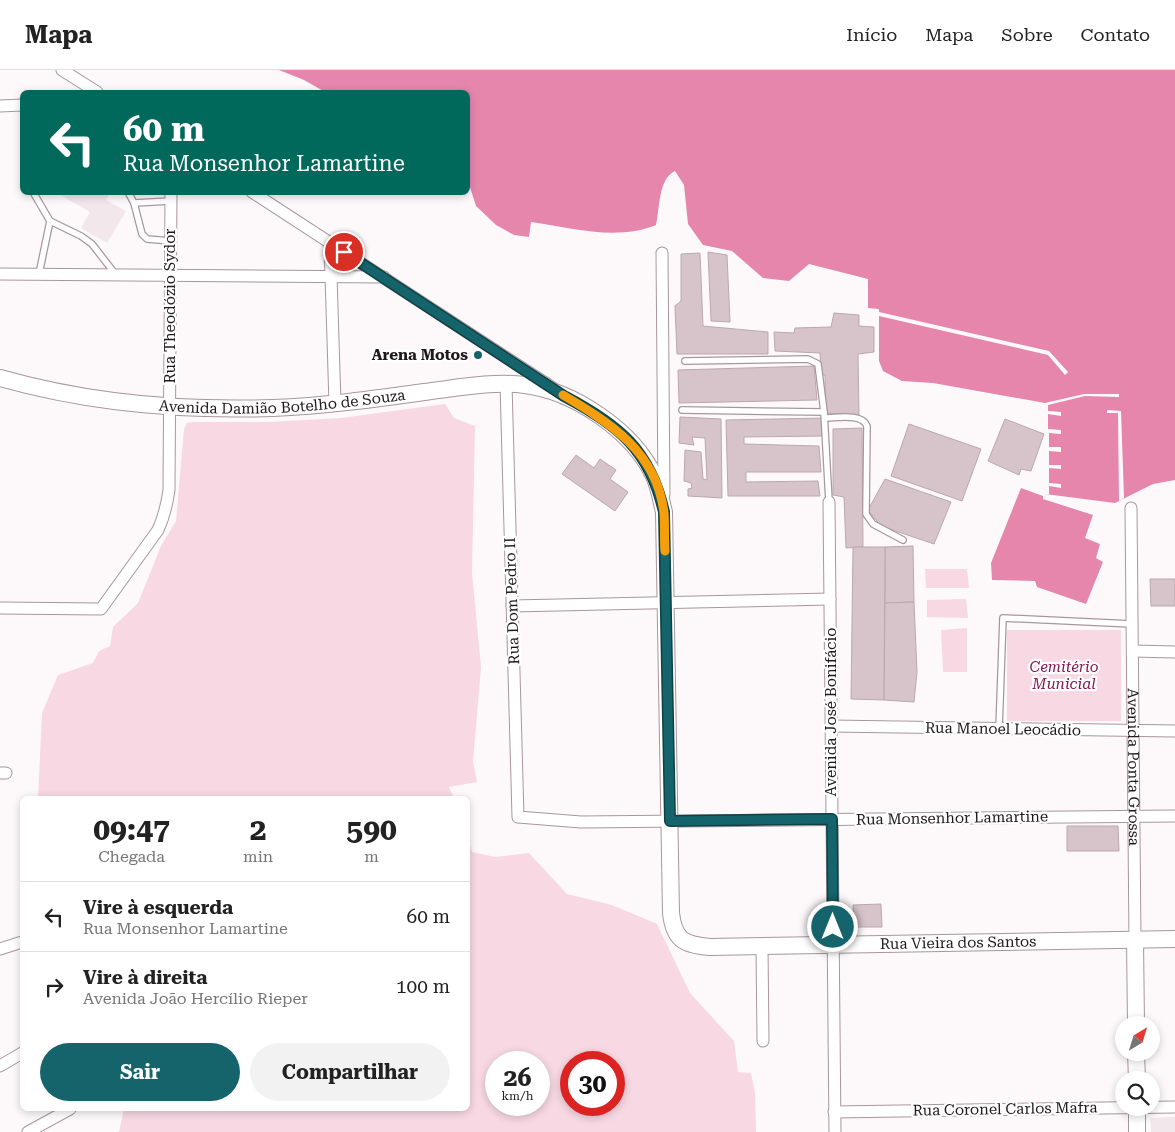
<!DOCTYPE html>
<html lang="pt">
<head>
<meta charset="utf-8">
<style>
	body { margin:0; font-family:"Roboto Serif",serif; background:#f2f2f2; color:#222; height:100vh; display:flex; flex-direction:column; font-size:19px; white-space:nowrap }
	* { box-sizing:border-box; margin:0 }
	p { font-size:16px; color:#767676 }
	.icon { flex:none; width:28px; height:28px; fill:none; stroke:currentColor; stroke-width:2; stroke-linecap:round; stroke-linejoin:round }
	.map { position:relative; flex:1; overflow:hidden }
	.sheet { position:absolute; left:20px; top:726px; width:450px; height:315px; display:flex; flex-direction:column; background:#fff; border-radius:8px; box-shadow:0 2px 8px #0003 }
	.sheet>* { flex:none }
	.hud { position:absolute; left:20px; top:20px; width:450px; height:105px; border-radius:8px; box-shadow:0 2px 8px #0003; background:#00695c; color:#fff; overflow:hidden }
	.needle { width:32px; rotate:38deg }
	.tools { position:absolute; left:1115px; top:946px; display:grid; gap:10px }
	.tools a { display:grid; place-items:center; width:45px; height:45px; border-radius:50%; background:#fff; box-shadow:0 2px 8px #0003; font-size:25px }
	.speed { position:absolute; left:485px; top:981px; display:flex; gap:10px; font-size:25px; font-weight:700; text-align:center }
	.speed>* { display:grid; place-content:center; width:65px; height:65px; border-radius:50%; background:#fff; box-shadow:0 2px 8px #0003; line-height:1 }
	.speed small { font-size:12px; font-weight:400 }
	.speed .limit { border:8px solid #d22; background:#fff; color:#111 }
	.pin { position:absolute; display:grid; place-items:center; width:42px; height:42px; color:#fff; margin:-21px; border:2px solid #fff; border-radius:50%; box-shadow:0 1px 5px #0007 }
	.me { position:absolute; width:55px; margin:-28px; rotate:0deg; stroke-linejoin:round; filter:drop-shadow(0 0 4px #0008) }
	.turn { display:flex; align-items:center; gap:18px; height:105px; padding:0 20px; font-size:22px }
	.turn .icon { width:65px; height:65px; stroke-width:2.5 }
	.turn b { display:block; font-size:35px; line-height:42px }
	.eta { display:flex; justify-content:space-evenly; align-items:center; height:85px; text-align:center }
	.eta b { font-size:30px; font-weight:700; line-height:35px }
	.action { display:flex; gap:10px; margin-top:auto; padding:10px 20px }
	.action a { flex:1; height:58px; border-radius:30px; background:#15646b; color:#fff; font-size:20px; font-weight:700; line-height:58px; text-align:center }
	.action a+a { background:#f2f2f2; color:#222 }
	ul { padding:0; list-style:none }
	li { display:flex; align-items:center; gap:15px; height:70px; padding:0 20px; border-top:1px solid #e0e0e0 }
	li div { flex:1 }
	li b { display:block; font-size:19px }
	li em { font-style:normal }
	header { display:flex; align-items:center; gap:30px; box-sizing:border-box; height:70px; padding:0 25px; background:#fff; border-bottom:1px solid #e0e0e0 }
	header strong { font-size:24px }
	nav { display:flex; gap:28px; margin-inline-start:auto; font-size:18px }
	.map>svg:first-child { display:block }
</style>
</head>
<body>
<header>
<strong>Mapa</strong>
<nav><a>Início</a><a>Mapa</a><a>Sobre</a><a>Contato</a></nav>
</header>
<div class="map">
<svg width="1175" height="1062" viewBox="0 0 1175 1062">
	<rect width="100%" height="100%" fill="#fdf9fb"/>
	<!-- built -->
	<g fill="#f2e7eb">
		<polygon points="57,123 110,123 106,130 126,141 107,173 81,158 90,142"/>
		<polygon points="1175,1047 1175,1062 1151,1062 1150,1048"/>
	</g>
	<!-- green -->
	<g fill="#f7d8e3" fill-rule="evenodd">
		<polygon points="445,334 454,348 475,356 472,503 481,597 473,692 477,712 449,717 454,729 38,729 42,643 58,605 93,593 99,581 110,576 113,557 138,533 161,476 176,451 184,359 187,353 193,352 268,352 341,348"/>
		<polygon points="925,499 967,499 969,518 926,518"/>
		<polygon points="966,529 968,548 927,547 927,530"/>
		<polygon points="967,558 967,602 943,602 941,560"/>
		<rect x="1007" y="560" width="114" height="91"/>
		<path d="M468 766 472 782 495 787 529 783 567 824 612 835 657 854 690 923 734 971 738 1002 751 1003 755 1022 756 1062H119L124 1039H468ZM539 992V1035H496V992ZM614 992V1035H571V992Z"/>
	</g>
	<!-- water -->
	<g fill="#e686ad">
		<path d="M279 0H1175V410L1153 414 1115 433 1045 424V333L933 313 902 311 883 301 879 291V239L868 238V209L809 194 789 211 763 208 732 181 703 175 688 154 684 115 675 101C658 109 660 138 656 155 617 171 572 158 531 152L529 167 514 165 496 155 476 136 468 111V22H325L304 10Z"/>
		<polygon points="1021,418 1043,426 1043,429 1093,445 1085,468 1100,474 1096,488 1103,492 1086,534 1037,517 1035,511 992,510 991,493"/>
	</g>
	<!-- pier -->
	<g fill="#fdf9fb">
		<polygon points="879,242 1049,281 1068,302 1065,305 1048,285 879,246"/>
		<polygon points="1084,324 1119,324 1119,327 1085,326 1048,335 1048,341 1061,342 1061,346 1048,344 1048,359 1061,360 1061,364 1049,363 1049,377 1061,377 1061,382 1049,381 1049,395 1061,395 1061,399 1049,398 1049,413 1061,414 1061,418 1049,416 1049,424 1045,424 1045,333"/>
		<polygon points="1107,340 1121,341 1124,428 1119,431 1118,343 1107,343"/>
	</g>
	<!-- building -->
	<g fill="#d7c3ca" stroke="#bba8af">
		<polygon points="708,182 727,185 730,252 711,251"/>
		<polygon points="700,183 703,256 768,262 768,284 677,284 675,236 681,231 681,184"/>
		<polygon points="834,243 859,245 859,256 874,257 874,282 858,284 859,345 825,343 825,305 821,305 820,283 775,281 774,262 794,263 795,258 831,257"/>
		<polygon points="814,296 817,330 679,333 678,300"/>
		<polygon points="680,347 721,349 722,428 688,426 688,419 692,418 691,413 684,411 685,380 701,382 703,409 707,410 705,368 692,367 694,375 679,373"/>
		<polygon points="824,348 825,366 744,367 744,374 819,376 821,402 746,402 746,412 818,411 820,426 728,426 726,350"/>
		<polygon points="1005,349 1044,364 1031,401 1021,399 1019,405 988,391"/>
		<polygon points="909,354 981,379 962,431 891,406"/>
		<polygon points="862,358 863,477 846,478 844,427 833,425 833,359"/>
		<polygon points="576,385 594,398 600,389 616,400 610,409 628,422 615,441 562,404"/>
		<polygon points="885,409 951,432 934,474 881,456 868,440"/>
		<polygon points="913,476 914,532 885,533 885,477"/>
		<polygon points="853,477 885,477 884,630 851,629"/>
		<polygon points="1150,509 1175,509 1175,536 1151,536"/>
		<polygon points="914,532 917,602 914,632 884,630 885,533"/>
		<polygon points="1067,756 1118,756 1119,781 1067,781"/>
		<polygon points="881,834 882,857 854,857 853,835"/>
	</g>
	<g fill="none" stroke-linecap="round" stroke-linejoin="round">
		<defs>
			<g id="lane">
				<polyline points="33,122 50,151 39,204"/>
				<polyline points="128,122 134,133 142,164 147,169 171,171"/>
				<polyline points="134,133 171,131"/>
				<polyline points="50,151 81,166 92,174 116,205"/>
				<polyline points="685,291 808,289 818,294 824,342"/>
				<polyline points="682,340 824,342 829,432"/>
				<path d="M825 348C837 348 862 343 867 356L866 444 873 454 903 470"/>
				<polyline points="999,659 1003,548 1132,554"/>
			</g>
			<g id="street">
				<polyline points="62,0 97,22"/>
				<polyline points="0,36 22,35"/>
				<polyline points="252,122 553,318"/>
				<polyline points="330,173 335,334"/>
				<polyline points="662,183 664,424"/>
				<polyline points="0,204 384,207"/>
				<polyline points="506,314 518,747 581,752 1175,746"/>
				<polyline points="829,432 835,1062"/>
				<path id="s1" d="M1131 438 1135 870"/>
				<polyline points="512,536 830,529"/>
				<path d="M0 538 101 539 158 460C164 447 167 434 169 420L171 122"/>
				<polyline points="1133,581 1175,582"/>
				<polyline points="831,656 1175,661"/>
				<polyline points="0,703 6,703"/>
				<polyline points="762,876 763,971"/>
				<polyline points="0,879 22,872"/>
				<polyline points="0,996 22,983"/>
				<polyline points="834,1042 1175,1037"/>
				<polyline points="28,1062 70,1039"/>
			</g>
			<g id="secondary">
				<path id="s2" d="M0 308C88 333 183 341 273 338 324 336 374 329 424 322 457 318 492 311 525 315 574 321 633 361 654 406 659 417 661 430 664 442L671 843C674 870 684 875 710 877L1175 869"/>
				<polyline points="1135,870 1136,955"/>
				<polyline points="1136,982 1137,1010"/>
				<polyline points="1137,1038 1137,1062"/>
			</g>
		</defs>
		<!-- lane casing -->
		<use href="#lane" stroke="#a9969d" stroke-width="8"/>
		<!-- street casing -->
		<use href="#street" stroke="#a9969d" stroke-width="13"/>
		<!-- secondary casing -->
		<use href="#secondary" stroke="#a9969d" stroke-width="18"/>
		<!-- lane -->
		<use href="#lane" stroke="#fff" stroke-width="5.5"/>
		<!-- street -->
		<use href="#street" stroke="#fff" stroke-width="11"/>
		<!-- secondary -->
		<use href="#secondary" stroke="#fff" stroke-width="16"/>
	</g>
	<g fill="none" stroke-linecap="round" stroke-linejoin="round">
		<defs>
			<path id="route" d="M344 182 564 326C619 355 650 380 664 442L670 751 832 749 833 857"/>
		</defs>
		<!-- route casing -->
		<use href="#route" stroke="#0e4146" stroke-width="12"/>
		<!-- route -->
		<use href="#route" stroke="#15646b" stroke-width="9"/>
		<!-- slow -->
		<path stroke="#f59e0b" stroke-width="9" d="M563 325C610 353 657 382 664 443 665 455 664 469 665 481"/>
	</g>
	<!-- markers -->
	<circle fill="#15646b" stroke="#fff" stroke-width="2" cx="478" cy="285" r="5"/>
	<g text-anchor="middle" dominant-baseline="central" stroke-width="4.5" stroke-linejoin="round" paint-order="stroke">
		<!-- street labels -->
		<g font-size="15" fill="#20191b" stroke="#fff">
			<text transform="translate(170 236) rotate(-90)">Rua Theodózio Sydor</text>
			<text stroke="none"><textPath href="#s2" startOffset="285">Avenida Damião Botelho de Souza</textPath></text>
			<text transform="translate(512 531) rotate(-92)">Rua Dom Pedro II</text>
			<text transform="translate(831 642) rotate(-90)">Avenida José Bonifácio</text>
			<text transform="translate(1003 659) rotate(1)">Rua Manoel Leocádio</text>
			<text stroke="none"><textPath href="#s1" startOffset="259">Avenida Ponta Grossa</textPath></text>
			<text transform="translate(952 748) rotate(-1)">Rua Monsenhor Lamartine</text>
			<text stroke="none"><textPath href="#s2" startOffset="1438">Rua Vieira dos Santos</textPath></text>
			<text transform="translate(1005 1039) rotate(-1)">Rua Coronel Carlos Mafra</text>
		</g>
		<!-- poi labels -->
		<g font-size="15" font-weight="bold" fill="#20191b" stroke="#fff" text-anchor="end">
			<text x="468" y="285">Arena Motos</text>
		</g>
		<!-- park labels -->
		<g font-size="15" font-style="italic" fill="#871552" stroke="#fff">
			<text x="1064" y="597">Cemitério<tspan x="1064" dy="17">Municial</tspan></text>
		</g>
	</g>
</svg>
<div class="tools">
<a><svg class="needle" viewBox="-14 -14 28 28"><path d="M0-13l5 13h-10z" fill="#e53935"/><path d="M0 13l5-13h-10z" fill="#767676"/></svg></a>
<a><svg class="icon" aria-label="search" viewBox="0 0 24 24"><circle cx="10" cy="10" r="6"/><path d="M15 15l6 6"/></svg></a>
</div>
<div class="speed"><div>26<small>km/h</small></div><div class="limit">30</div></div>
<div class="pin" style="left:344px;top:182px;background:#d93025"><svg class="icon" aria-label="arrive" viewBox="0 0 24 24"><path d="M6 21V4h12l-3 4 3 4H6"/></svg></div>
<svg class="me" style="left:833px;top:857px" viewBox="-20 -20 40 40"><circle r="17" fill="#15646b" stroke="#fff" stroke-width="3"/><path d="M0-11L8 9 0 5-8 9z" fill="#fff"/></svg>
<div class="hud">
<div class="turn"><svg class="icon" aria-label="left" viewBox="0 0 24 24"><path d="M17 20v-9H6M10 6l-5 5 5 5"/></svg><div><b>60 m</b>Rua Monsenhor Lamartine</div></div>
</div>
<section class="sheet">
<div class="eta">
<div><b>09:47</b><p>Chegada</p></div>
<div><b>2</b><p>min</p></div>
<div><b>590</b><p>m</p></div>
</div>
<ul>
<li><svg class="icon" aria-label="left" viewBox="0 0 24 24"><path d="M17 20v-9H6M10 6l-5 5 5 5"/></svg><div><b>Vire à esquerda</b><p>Rua Monsenhor Lamartine</p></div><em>60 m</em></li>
<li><svg class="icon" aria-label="right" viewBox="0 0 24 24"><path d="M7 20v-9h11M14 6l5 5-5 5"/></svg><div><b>Vire à direita</b><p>Avenida João Hercílio Rieper</p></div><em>100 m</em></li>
</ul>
<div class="action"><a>Sair</a><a>Compartilhar</a></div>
</section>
</div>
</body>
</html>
